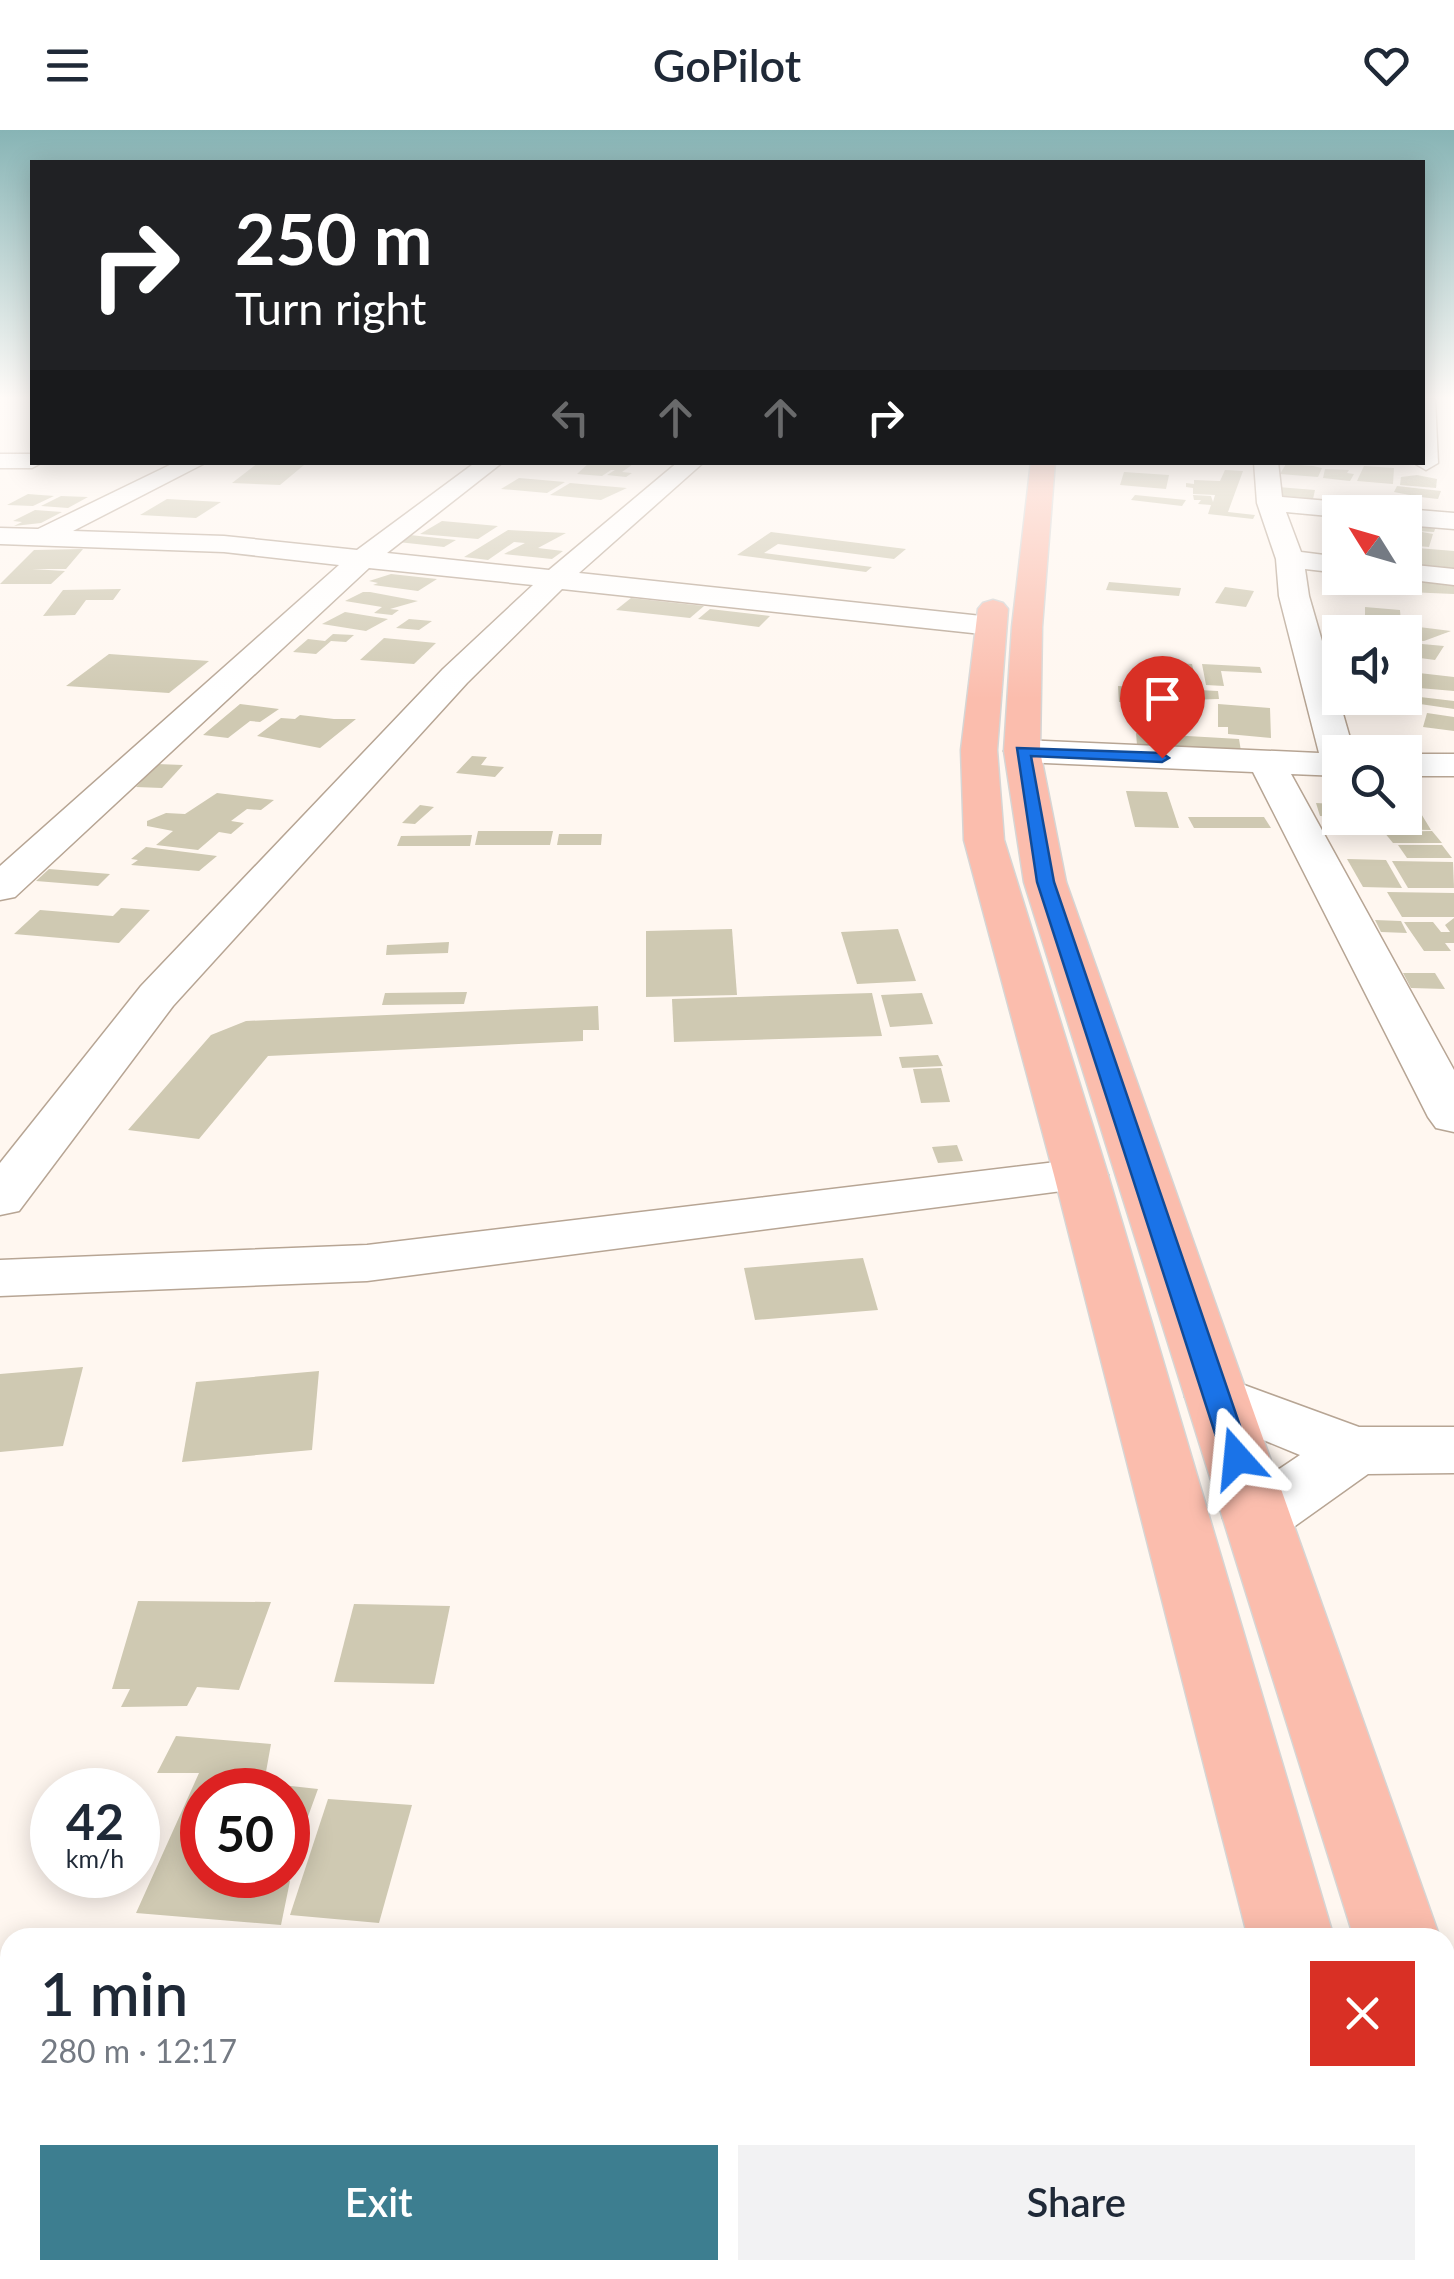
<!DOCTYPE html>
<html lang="en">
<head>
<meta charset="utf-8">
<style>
	body { margin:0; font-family:Lato,sans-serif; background:#f2f2f3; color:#1f2937; height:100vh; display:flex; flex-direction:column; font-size:38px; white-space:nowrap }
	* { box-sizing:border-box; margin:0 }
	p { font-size:32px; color:#747a83 }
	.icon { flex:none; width:55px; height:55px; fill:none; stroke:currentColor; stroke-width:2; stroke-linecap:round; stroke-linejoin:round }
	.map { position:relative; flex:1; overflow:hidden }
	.panel { position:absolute; left:0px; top:1798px; width:1455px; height:352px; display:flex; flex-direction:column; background:#fff; border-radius:30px 30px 0 0; box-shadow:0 5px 25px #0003 }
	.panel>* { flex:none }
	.top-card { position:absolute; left:30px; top:30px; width:1395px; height:305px; border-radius:0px; box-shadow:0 5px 25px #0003; background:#202124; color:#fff; overflow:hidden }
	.needle { width:65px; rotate:307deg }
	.fabs { position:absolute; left:1322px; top:365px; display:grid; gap:20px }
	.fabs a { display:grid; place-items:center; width:100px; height:100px; border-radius:0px; background:#fff; box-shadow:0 5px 25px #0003; font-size:50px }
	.speed { position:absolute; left:30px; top:1638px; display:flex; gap:20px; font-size:50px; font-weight:700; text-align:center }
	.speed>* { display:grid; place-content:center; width:130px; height:130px; border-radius:50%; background:#fff; box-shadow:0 5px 25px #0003; line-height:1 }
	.speed small { font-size:25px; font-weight:400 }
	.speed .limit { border:15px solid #d22; background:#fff; color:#111 }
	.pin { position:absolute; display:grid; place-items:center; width:85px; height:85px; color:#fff; margin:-102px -42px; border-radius:50% 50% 50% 0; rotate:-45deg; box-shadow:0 0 10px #0007 }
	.pin .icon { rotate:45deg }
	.me { position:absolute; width:110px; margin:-55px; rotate:342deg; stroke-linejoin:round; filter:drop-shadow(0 0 8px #0008) }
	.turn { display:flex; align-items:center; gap:35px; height:210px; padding:0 40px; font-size:45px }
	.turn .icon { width:130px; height:130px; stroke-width:2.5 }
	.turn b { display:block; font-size:70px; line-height:85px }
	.lanes { display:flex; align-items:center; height:95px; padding:0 40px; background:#0003; justify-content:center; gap:50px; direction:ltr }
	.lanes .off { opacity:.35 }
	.round { display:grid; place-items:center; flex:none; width:105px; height:105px; border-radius:0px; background:#f2f2f3 }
	.headline { display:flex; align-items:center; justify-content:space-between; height:170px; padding:0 40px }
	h1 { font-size:60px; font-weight:600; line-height:75px }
	.action { display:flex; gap:20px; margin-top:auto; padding:20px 40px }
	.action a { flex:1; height:115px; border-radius:0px; background:#3d7e90; color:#fff; font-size:40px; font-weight:600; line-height:115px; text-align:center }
	.action a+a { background:#f2f2f3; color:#1f2937 }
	header { display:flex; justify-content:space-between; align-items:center; height:130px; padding:0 40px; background:#fff; font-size:45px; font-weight:600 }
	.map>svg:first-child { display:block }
</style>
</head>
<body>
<header><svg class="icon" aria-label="menu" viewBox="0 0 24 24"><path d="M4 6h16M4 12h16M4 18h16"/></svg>GoPilot<svg class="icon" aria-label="heart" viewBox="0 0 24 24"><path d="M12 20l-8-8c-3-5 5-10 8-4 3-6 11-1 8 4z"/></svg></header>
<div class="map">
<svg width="1454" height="2149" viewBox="0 0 1454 2149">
	<rect width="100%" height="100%" fill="#fff7f0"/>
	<!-- building -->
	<g fill="#cfc9b2">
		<polygon points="590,332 636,332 622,342 632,343 626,347 607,345 615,340 611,340 602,346 577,344"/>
		<polygon points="258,333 304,335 280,355 232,353"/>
		<polygon points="1286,334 1313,336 1322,338 1318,347 1280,344"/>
		<polygon points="1364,336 1394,338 1393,354 1357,351"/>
		<polygon points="1325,339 1349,340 1347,343 1354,344 1350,351 1323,348"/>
		<polygon points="1225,340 1243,341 1228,382 1255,385 1253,389 1208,384 1211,375 1198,374 1201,370 1194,370 1193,365 1211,366 1213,372 1215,365 1193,364 1193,358 1186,357 1186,353 1194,354 1194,350 1220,351"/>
		<polygon points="1124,342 1169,345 1166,359 1120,355"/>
		<polygon points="1417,345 1437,349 1436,358 1400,355 1401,347"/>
		<polygon points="519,348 565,352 547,363 501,359"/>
		<polygon points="570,353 627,358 601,370 550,365"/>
		<polygon points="1397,356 1441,361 1438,369 1420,367 1394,362"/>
		<polygon points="1278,357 1315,360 1313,369 1275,365"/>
		<polygon points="28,364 54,366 33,376 7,375"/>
		<polygon points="1135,365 1186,370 1182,376 1131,370"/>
		<polygon points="61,366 88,367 68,378 41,376"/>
		<polygon points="167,369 221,372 196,388 140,385"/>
		<polygon points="35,380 62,382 41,393 14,396 22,392 13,391"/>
		<polygon points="442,391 498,396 478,409 420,404"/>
		<polygon points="1407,393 1436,396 1434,402 1417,401 1433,404 1429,417 1405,415"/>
		<polygon points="508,400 566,403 538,418 563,421 552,429 504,424 525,413 514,412 488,430 464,427"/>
		<polygon points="771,402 906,419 894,429 778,414 764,423 872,437 866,442 737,425"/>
		<polygon points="410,405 456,410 444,417 398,412"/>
		<polygon points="1405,417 1454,421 1454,438 1405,433"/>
		<polygon points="83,419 66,439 32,439 65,441 51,454 0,454 34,420"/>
		<polygon points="391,444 437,449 418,461 373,455 378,453 369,451"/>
		<polygon points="1410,448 1454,453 1454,464 1407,462"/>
		<polygon points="1109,452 1181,458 1179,466 1106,460"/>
		<polygon points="1225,457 1254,461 1246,477 1215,473"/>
		<polygon points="121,459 113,470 86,470 75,485 43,486 63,460"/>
		<polygon points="363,462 370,462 418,471 390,479 399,480 392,485 374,483 382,477 345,471"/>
		<polygon points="631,468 704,476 690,488 616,480"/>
		<polygon points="1365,477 1400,480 1401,493 1365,490"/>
		<polygon points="710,479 770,486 759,497 698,489"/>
		<polygon points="345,482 388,489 366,501 322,494"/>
		<polygon points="409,489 432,491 419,500 396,498"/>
		<polygon points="1411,496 1451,501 1424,511 1406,510"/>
		<polygon points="333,504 354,505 346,512 331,511 316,524 293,522 308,509 325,511"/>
		<polygon points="384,508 436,513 414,534 360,530"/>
		<polygon points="1422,514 1444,516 1435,530 1405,526 1405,517 1418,518"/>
		<polygon points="109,524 209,531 169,563 66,556"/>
		<polygon points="1157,532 1192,534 1197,556 1161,555"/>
		<polygon points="1202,534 1260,537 1262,543 1221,541 1224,556 1206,555"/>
		<polygon points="1419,543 1454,547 1454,561 1419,558"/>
		<polygon points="1118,556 1218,561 1219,569 1185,570 1186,575 1119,572"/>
		<polygon points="1420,567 1454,571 1454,579 1420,574"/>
		<polygon points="240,574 279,579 260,592 250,591 228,608 203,605"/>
		<polygon points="1218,574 1270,578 1271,608 1228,604 1228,597 1218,597"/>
		<polygon points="1149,581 1186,583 1187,596 1149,594"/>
		<polygon points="1427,583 1454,587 1454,601 1423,597"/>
		<polygon points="300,585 334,589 356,589 320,618 257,606 281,588 295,589"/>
		<polygon points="1136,603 1239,609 1241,621 1137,615"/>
		<polygon points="472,626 487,627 481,635 504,637 495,647 456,643"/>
		<polygon points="157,634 183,635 162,658 136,657"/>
		<polygon points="1126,661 1167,662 1179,698 1135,697"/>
		<polygon points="217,663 274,670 261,680 247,679 231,691 244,693 231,704 219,702 198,720 156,715 173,701 147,696 147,691 166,683 185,684"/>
		<polygon points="1316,673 1334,674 1340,679 1340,687 1320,686"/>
		<polygon points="420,675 434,677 415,694 402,693"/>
		<polygon points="1405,677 1417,677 1431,700 1376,699 1372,691 1358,691 1358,688 1405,688"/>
		<polygon points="1188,687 1264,687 1271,698 1194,698"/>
		<polygon points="478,701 553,701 550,715 475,715"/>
		<polygon points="1432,701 1442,713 1393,713 1384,702"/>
		<polygon points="559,704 602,704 601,715 557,715"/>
		<polygon points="472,705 470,716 397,716 401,706"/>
		<polygon points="1398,715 1442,715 1452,728 1407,728"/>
		<polygon points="146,717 217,726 199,741 131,735 138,730 131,729"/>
		<polygon points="1347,729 1386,730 1402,758 1363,757"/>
		<polygon points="1392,731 1453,732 1454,758 1408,758"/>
		<polygon points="49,739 110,744 98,756 36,751"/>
		<polygon points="1387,762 1454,763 1454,787 1402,787"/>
		<polygon points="121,778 150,780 119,813 14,804 40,780 113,786"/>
		<polygon points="1454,788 1454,813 1445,813 1451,821 1424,821 1404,792 1433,792 1441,802 1450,802 1445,795"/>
		<polygon points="1375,790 1401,791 1407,803 1381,802"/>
		<polygon points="732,799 737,865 646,867 646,801"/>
		<polygon points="898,799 916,851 857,854 841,802"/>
		<polygon points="449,812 448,823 386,825 387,815"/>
		<polygon points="1403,843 1435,843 1445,859 1411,858"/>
		<polygon points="467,862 464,874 382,875 385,863"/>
		<polygon points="872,863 882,906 674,912 672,869"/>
		<polygon points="922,863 933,894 890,897 881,865"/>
		<polygon points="598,876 599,900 583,900 583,911 268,926 199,1009 128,1000 211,905 246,891"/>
		<polygon points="938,925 943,936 902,938 899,927"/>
		<polygon points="941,938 950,972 921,973 913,939"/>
		<polygon points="957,1015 963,1031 938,1033 932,1017"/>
		<polygon points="863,1128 878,1180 755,1190 744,1138"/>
		<polygon points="83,1237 63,1316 0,1322 0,1244"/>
		<polygon points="319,1241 312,1320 182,1332 196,1252"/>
		<polygon points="138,1471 271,1472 239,1560 197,1557 187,1576 121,1577 130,1559 112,1559"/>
		<polygon points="354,1474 450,1476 434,1554 334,1552"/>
		<polygon points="176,1606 271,1614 264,1653 318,1659 302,1703 288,1702 288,1660 202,1660 202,1745 249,1745 290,1751 281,1795 136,1783 199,1643 157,1643"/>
		<polygon points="328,1669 412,1675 379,1793 290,1785"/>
		<polygon points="9,2092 10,2140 84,2140 81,2149 0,2149 0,2119"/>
		<polygon points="171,2140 243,2140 242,2149 129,2149"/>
	</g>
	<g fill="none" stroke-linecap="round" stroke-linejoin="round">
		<defs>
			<g id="minor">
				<polygon points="1422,269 1435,269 1438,333 1426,340 1414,333 1422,332"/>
				<polygon points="0,324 32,324 32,332 43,332 32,338 0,338"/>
				<polygon points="176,332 207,332 73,401 224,406 357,420 476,332 503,332 387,423 549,440 678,332 704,332 579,443 991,487 1002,490 1006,496 1002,502 991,505 562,459 467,553 173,876 19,1081 0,1085 0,1033 141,856 443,539 533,455 369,438 15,767 0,770 0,736 339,435 224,422 0,414 0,398 38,399"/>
				<polygon points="1254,332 1278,332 1282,367 1364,374 1377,382 1340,382 1340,387 1286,382 1301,422 1340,427 1340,443 1305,439 1309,466 1354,622 1340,622 1340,646 1291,644 1454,940 1454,1002 1436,998 1428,987 1253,642 1022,632 1009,629 1004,621 1009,613 1022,610 1319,623 1279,466 1276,429 1257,373"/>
				<polygon points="1405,379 1454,383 1454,399 1405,395 1405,382 1395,382"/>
				<polygon points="1405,434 1454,439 1454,455 1395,448 1405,448"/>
				<rect x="1405" y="624" width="49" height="22"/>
				<polygon points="1081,1029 1100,1034 1108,1045 1100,1056 367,1151 0,1166 0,1130 367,1115"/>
				<polygon points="1217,1245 1359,1297 1454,1297 1454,1343 1368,1344 1281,1406 1257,1414 1233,1406 1223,1388 1233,1370 1300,1325 1195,1282 1185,1267 1195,1252"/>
			</g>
			<g id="major">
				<polygon points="1031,332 1055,332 1042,497 1040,621 1066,752 1440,1808 1354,1808 1024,752 1004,621 1012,497"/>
				<polygon points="993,470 1003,473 1008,479 997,620 1004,710 1108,1045 1334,1808 1248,1808 1054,1045 964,710 961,620 978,479 983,473"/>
				<polygon points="1445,1906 1454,1910 1454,2026 1445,2022"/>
				<polygon points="1454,2091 1454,2149 1335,2149 1337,2140 1445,2140 1445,2092"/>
			</g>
		</defs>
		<!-- minor casing -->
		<use href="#minor" stroke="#b7a594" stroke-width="3"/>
		<!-- major casing -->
		<use href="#major" stroke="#d6d5d4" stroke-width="3"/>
		<!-- minor -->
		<use href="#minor" fill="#fff" fill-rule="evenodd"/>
		<!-- major -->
		<use href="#major" fill="#fbbdad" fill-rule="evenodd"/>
	</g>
	<!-- sky -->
	<linearGradient id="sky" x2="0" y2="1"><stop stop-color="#87b4b5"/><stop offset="0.47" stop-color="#fffbf8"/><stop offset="1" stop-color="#fffbf8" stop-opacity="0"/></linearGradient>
	<rect width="1454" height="569" fill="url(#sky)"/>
	<!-- route -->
	<polygon fill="#1a73e8" stroke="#114b97" stroke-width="2.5" points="1017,618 1162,623 1169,628 1162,632 1031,626 1054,752 1251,1328 1247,1334 1227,1334 1223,1328 1037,752"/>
</svg>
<div class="fabs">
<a><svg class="needle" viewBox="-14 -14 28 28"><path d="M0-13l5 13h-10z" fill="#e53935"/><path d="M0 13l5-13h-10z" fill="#747a83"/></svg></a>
<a><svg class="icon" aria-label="sound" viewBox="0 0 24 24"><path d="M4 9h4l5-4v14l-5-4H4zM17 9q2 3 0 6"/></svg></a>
<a><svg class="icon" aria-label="search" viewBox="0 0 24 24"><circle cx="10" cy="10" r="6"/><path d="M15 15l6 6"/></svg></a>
</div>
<div class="speed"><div>42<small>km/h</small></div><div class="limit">50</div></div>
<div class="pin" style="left:1162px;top:628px;background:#d93025"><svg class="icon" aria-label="arrive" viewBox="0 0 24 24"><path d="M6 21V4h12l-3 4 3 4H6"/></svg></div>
<svg class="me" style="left:1237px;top:1328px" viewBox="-20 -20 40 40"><path d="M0-17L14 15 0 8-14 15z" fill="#1a73e8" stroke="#fff" stroke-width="4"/></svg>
<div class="top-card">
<div class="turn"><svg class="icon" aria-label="right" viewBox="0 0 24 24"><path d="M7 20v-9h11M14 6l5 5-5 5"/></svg><div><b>250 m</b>Turn right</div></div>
<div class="lanes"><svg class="icon off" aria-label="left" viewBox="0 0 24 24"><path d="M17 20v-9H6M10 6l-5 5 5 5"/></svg><svg class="icon off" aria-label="ahead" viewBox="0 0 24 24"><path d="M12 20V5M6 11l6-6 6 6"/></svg><svg class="icon off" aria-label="ahead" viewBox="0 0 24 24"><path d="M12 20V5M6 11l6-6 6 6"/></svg><svg class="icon" aria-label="right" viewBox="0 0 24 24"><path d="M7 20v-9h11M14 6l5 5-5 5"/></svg></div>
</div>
<section class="panel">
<div class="headline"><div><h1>1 min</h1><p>280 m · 12:17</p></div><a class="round" style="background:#d93025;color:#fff"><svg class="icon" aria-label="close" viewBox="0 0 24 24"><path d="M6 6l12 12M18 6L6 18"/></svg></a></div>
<div class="action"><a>Exit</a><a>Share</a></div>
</section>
</div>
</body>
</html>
